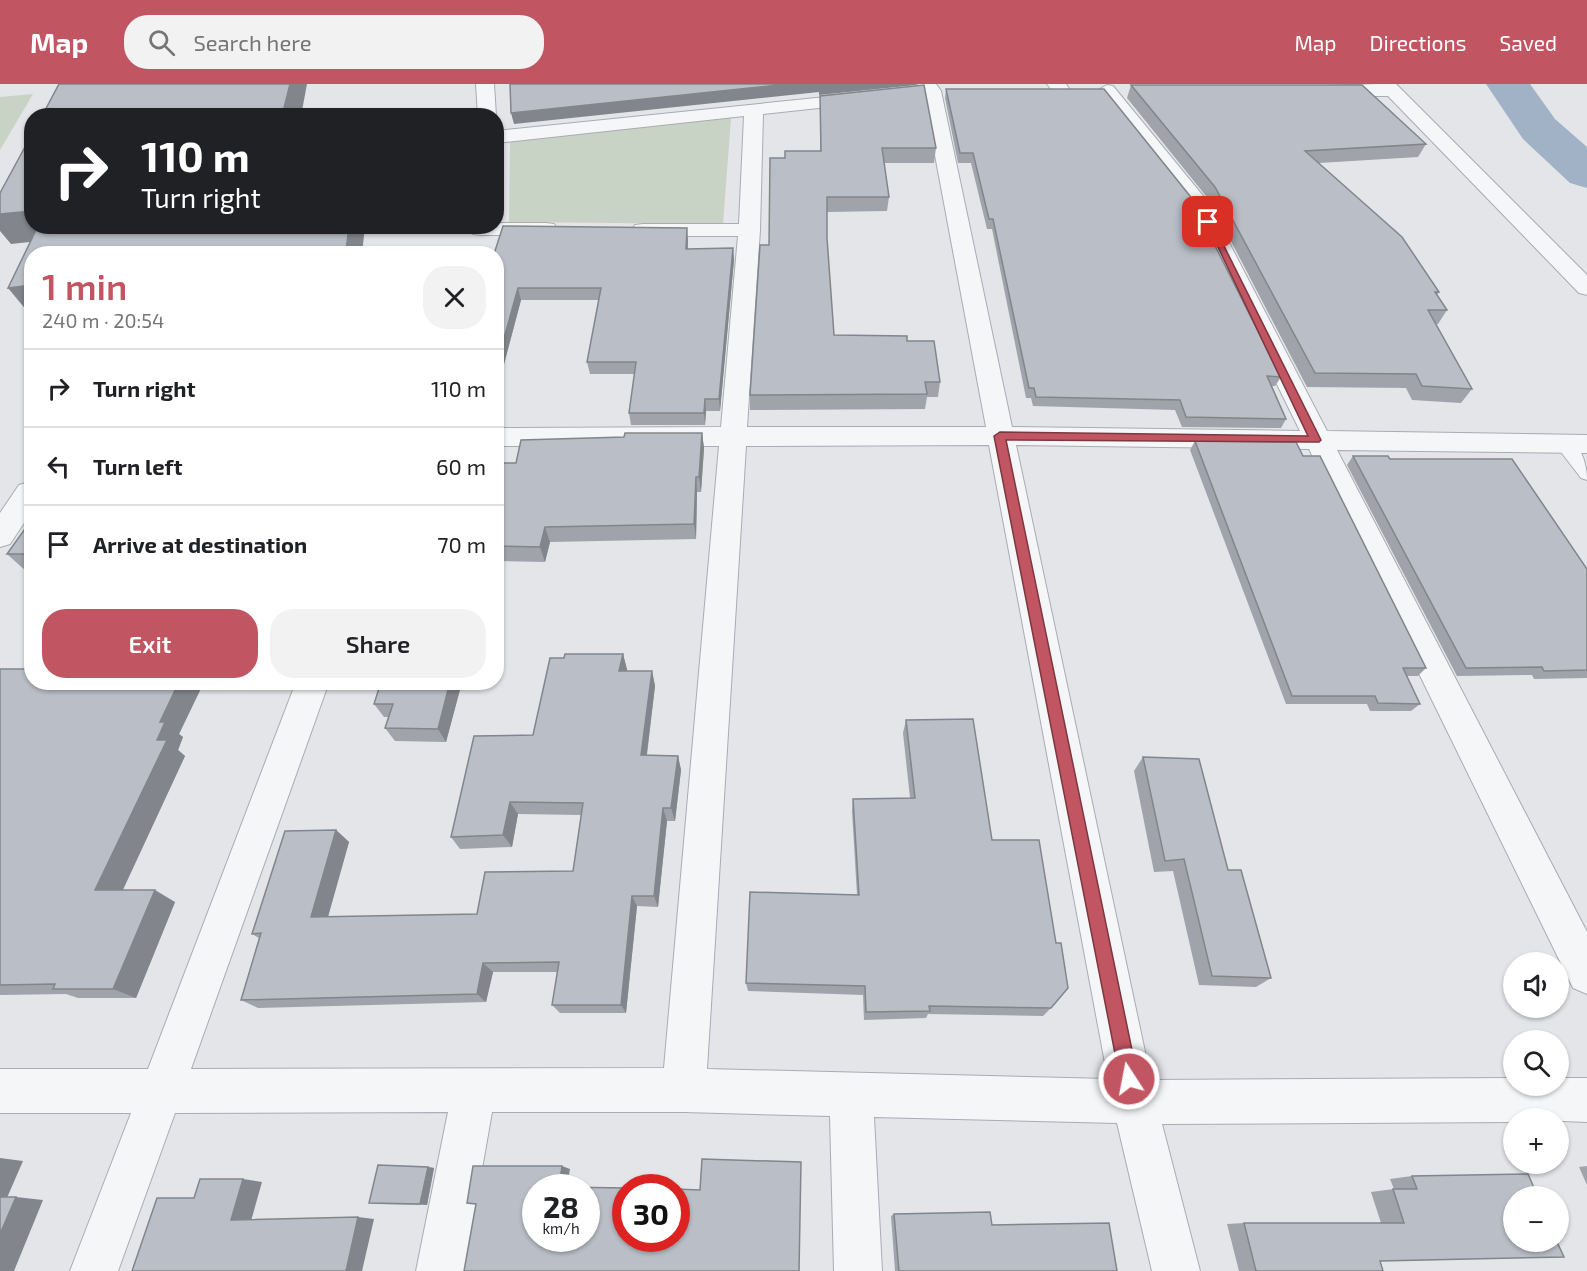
<!DOCTYPE html>
<html lang="en">
<head>
<meta charset="utf-8">
<style>
	body { margin:0; font-family:"Exo 2",sans-serif; background:#f2f2f2; color:#202124; height:100vh; display:flex; flex-direction:column; font-size:22px; white-space:nowrap }
	* { box-sizing:border-box; margin:0 }
	p { font-size:20px; color:#757577 }
	.icon { flex:none; width:33px; height:33px; fill:none; stroke:currentColor; stroke-width:2; stroke-linecap:round; stroke-linejoin:round }
	.map { position:relative; flex:1; overflow:hidden }
	.side { position:absolute; left:24px; top:162px; width:480px; height:444px; display:flex; flex-direction:column; background:#fff; border-radius:24px; box-shadow:0 2px 4px #0004 }
	.side>* { flex:none }
	.banner { position:absolute; left:24px; top:24px; width:480px; height:126px; border-radius:24px; box-shadow:0 2px 4px #0004; background:#202124; color:#fff; overflow:hidden }
	.tools { position:absolute; left:1503px; top:868px; display:grid; gap:12px }
	.tools a { display:grid; place-items:center; width:66px; height:66px; border-radius:50%; background:#fff; box-shadow:0 2px 4px #0004; font-size:30px }
	.speed { position:absolute; left:522px; top:1090px; display:flex; gap:12px; font-size:30px; font-weight:700; text-align:center }
	.speed>* { display:grid; place-content:center; width:78px; height:78px; border-radius:50%; background:#fff; box-shadow:0 2px 4px #0004; line-height:1 }
	.speed small { font-size:15px; font-weight:400 }
	.speed .limit { border:9px solid #d22; background:#fff; color:#111 }
	.pin { position:absolute; display:grid; place-items:center; width:51px; height:51px; color:#fff; margin:-26px; border-radius:12px; box-shadow:0 3px 9px #0006 }
	.me { position:absolute; width:66px; margin:-33px; rotate:349deg; stroke-linejoin:round; filter:drop-shadow(0 0 4px #0008) }
	.turn { display:flex; align-items:center; gap:21px; height:126px; padding:0 18px; font-size:27px }
	.turn .icon { width:78px; height:78px; stroke-width:2.5 }
	.turn b { display:block; font-size:42px; line-height:51px }
	.round { display:grid; place-items:center; flex:none; width:63px; height:63px; border-radius:24px; background:#f2f2f2 }
	.head { display:flex; align-items:center; justify-content:space-between; height:102px; padding:0 18px }
	h1 { font-size:36px; font-weight:600; line-height:45px; color:#c15562 }
	.button { display:flex; gap:12px; margin-top:auto; padding:12px 18px }
	.button a { flex:1; height:69px; border-radius:24px; background:#c15562; color:#fff; font-size:24px; font-weight:600; line-height:69px; text-align:center }
	.button a+a { background:#f2f2f2; color:#202124 }
	ul { padding:0; list-style:none }
	li { display:flex; align-items:center; gap:18px; height:78px; padding:0 18px; border-top:2px solid #e0e0e0 }
	li div { flex:1 }
	li b { display:block; font-size:22px }
	li em { font-style:normal }
	header { display:flex; align-items:center; gap:36px; box-sizing:border-box; height:84px; padding:0 30px; background:#c15562; color:#fff }
	header strong { font-size:28px }
	nav { display:flex; gap:33px; margin-inline-start:auto; font-size:21px }
	.search { width:420px; height:54px; background:#f2f2f2; display:flex; align-items:center; gap:15px; box-sizing:border-box; padding:0 21px; border-radius:24px; color:#757577; font-size:22px }
	.map>svg:first-child { display:block }
</style>
</head>
<body>
<header>
<strong>Map</strong>
<div class="search"><svg class="icon" aria-label="search" viewBox="0 0 24 24"><circle cx="10" cy="10" r="6"/><path d="M15 15l6 6"/></svg>Search here</div>
<nav><a>Map</a><a>Directions</a><a>Saved</a></nav>
</header>
<div class="map">
<svg width="1587" height="1187" viewBox="0 0 1587 1187">
	<rect width="100%" height="100%" fill="#e3e5e9"/>
	<!-- green -->
	<g fill="#c8d2c5">
		<polygon points="33,10 0,66 0,13"/>
		<polygon points="731,34 723,140 509,138 510,57"/>
	</g>
	<g fill="none" stroke-linecap="round" stroke-linejoin="round">
		<!-- river -->
		<polygon fill="#a1b2c6" fill-rule="evenodd" points="1486,0 1530,0 1555,35 1587,63 1587,104 1570,99 1523,55"/>
		<defs>
			<path id="lane" d="M1563 353C1581 358 1587 380 1587 396L1581 394 1554 359Z"/>
			<g id="street">
				<polygon points="476,0 494,0 496,32 478,32"/>
				<path d="M918 0H936L941 7 1012 343 1300 347 1188 120 1098 6 1107 1 1113 2 1208 118 1327 347 1587 351V369L1337 366 1587 848V910L1573 904 1309 365 1016 361 1151 996 1514 994V1002H1558V994H1587V1038L1514 1035V1038L1162 1040 1200 1187H1152L1117 1039 874 1033 882 1187H834L830 1032 684 1028H492L464 1187H416L448 1028 175 1029 118 1187H70L131 1029H0V985H148L296 598H329L191 985 664 984 719 362H496V344L721 343 738 152H643L635 151 632 146 635 141 643 140H739L744 32 496 59V47L865 9 871 10 874 14 871 18 865 19 763 30 760 146 747 343H986L923 7ZM989 361 1108 995 707 985 746 362Z"/>
				<polygon points="1047,0 1066,0 1070,6 1061,11 1055,10"/>
				<polygon points="1377,0 1396,0 1587,191 1587,211 1579,209 1388,12 1324,12 1315,7 1324,2"/>
				<polygon points="496,139 546,139 554,140 557,145 554,150 546,151 481,151 473,150 470,145 472,142 496,142"/>
				<polygon points="29,398 32,399 32,427 10,460 0,463 0,429 19,401"/>
			</g>
		</defs>
		<!-- lane casing -->
		<use href="#lane" stroke="#a8acb3" stroke-width="2"/>
		<!-- street casing -->
		<use href="#street" stroke="#a8acb3" stroke-width="2"/>
		<!-- lane -->
		<use href="#lane" fill="#f5f6f8" fill-rule="evenodd"/>
		<!-- street -->
		<use href="#street" fill="#f5f6f8" fill-rule="evenodd"/>
	</g>
	<!-- wall -->
	<g fill="#a0a3aa">
		<polygon points="1131,1 1426,60 1418,73 1319,79 1439,208 1437,211 1447,226 1438,240 1436,240 1472,305 1461,319 1412,316 1406,304 1307,303 1210,117 1127,14"/>
		<polygon points="946,5 1281,293 1275,302 1272,302 1286,335 1281,344 1182,343 1175,326 1033,322 1031,314 1026,314 992,145 987,145 971,79 958,79 945,14"/>
		<polygon points="820,12 936,64 934,79 884,79 889,113 887,127 827,128 827,154 834,251 907,257 940,298 938,313 927,313 925,325 750,326 750,311 769,161 820,67"/>
		<polygon points="688,156 688,165 733,164 734,176 720,327 706,327 705,341 631,341 629,329 635,290 590,290 587,278 599,216 521,216 499,299 496,299 496,170"/>
		<polygon points="702,349 704,364 701,408 697,408 696,455 550,458 545,478 496,477 496,379 516,379 624,353"/>
		<polygon points="1195,357 1426,584 1418,592 1407,592 1420,620 1411,627 1370,627 1367,620 1286,620 1190,366"/>
		<polygon points="1353,372 1390,375 1587,485 1587,594 1534,595 1532,591 1457,592 1347,381"/>
		<polygon points="32,435 32,488 27,488 7,470"/>
		<polygon points="623,570 627,587 652,587 655,602 647,671 678,672 681,686 675,737 667,737 658,823 637,822 626,929 560,929 552,921 557,888 493,888 486,918 258,924 241,916 259,854 252,850 336,746 349,758 328,833 477,830 573,787 581,731 518,730 512,763 460,765 451,753 533,651 564,574"/>
		<polygon points="0,585 32,598 204,598 179,650 183,653 178,666 185,672 123,806 175,818 136,914 78,914 66,910 0,911"/>
		<polygon points="381,598 462,598 446,658 395,657 385,644 388,633 384,633 374,620"/>
		<polygon points="906,636 992,756 1051,924 1043,932 928,930 926,934 864,936 863,911 748,907 746,899 857,811 852,727 853,715 910,714 903,649"/>
		<polygon points="1143,673 1271,894 1256,903 1199,901 1173,787 1154,788 1134,687"/>
		<polygon points="1587,1082 1587,1101 1579,1083"/>
		<polygon points="428,1083 434,1084 427,1121 377,1120 369,1119"/>
		<polygon points="1528,1090 1380,1177 1383,1187 1239,1187 1227,1140 1244,1139 1381,1139 1371,1108 1394,1105 1390,1095 1412,1092"/>
		<polygon points="894,1130 992,1141 1117,1187 895,1187 891,1132"/>
	</g>
	<!-- shaded-wall -->
	<g fill="#82858b">
		<polygon points="290,0 307,0 301,32 282,32"/>
		<polygon points="789,0 819,0 819,8 514,40 511,29"/>
		<polygon points="819,0 917,0 916,1 819,11"/>
		<polygon points="32,127 32,142 58,142 67,154 11,160 0,147 0,130"/>
		<polygon points="349,142 365,142 362,170 322,170"/>
		<polygon points="687,144 688,156 687,176 686,165"/>
		<polygon points="733,164 734,176 720,327 719,315"/>
		<polygon points="32,201 32,233 8,204"/>
		<polygon points="518,204 521,216 499,299 496,290 496,283"/>
		<polygon points="705,315 706,327 705,341 704,329"/>
		<polygon points="702,349 704,364 701,408 699,393"/>
		<polygon points="696,393 697,408 696,455 694,440"/>
		<polygon points="545,443 550,458 545,478 540,463"/>
		<polygon points="623,570 627,585 624,602 619,587"/>
		<polygon points="652,587 655,602 645,684 641,671"/>
		<polygon points="179,598 204,598 179,650 183,653 178,666 185,672 117,818 95,806 157,656 160,638"/>
		<polygon points="450,598 462,598 446,658 438,645"/>
		<polygon points="678,672 681,686 675,737 671,724"/>
		<polygon points="510,718 518,730 512,763 503,751"/>
		<polygon points="663,724 667,737 658,823 654,812"/>
		<polygon points="336,746 349,758 325,843 311,833"/>
		<polygon points="155,806 175,818 136,914 113,905"/>
		<polygon points="632,812 637,822 626,929 621,921"/>
		<polygon points="483,879 493,888 486,918 477,910"/>
		<polygon points="0,1074 23,1077 6,1116 0,1116"/>
		<polygon points="562,1082 570,1085 567,1104 559,1103"/>
		<polygon points="428,1083 434,1084 427,1121 420,1120"/>
		<polygon points="243,1095 262,1098 251,1137 231,1136"/>
		<polygon points="16,1113 43,1116 14,1187 0,1187 0,1150"/>
		<polygon points="358,1133 374,1135 362,1187 346,1187"/>
	</g>
	<!-- building -->
	<g fill="#babec6" stroke="#82858b" stroke-width="1.5" fill-rule="evenodd">
		<polygon points="59,0 290,0 282,32 42,32"/>
		<polygon points="510,0 789,0 511,29"/>
		<polygon points="924,1 936,64 882,64 889,113 827,113 827,154 834,251 907,252 907,257 934,257 940,298 925,298 927,310 750,311 760,161 769,161 770,74 785,74 785,67 821,67 820,12"/>
		<polygon points="1131,1 1362,1 1426,60 1305,67 1402,153 1439,208 1435,208 1447,226 1428,226 1472,305 1422,302 1416,290 1315,289 1215,103"/>
		<polygon points="946,5 1104,5 1190,112 1281,293 1267,292 1286,335 1186,333 1180,316 1036,313 1034,304 1029,304 993,135 989,135 973,69 960,69"/>
		<polygon points="32,50 32,127 0,130 0,109"/>
		<polygon points="38,142 349,142 346,167 322,170 32,170 32,201 8,204"/>
		<polygon points="503,142 687,144 686,165 733,164 719,315 705,315 704,329 629,329 636,278 587,278 601,204 518,204 496,283 496,170 494,170"/>
		<polygon points="625,349 702,349 699,393 696,393 694,440 545,443 540,463 496,462 496,379 516,379 521,356 624,353"/>
		<polygon points="1195,357 1296,358 1303,372 1320,372 1426,584 1403,584 1420,620 1378,619 1375,612 1292,612"/>
		<polygon points="1353,372 1388,372 1390,375 1512,375 1587,485 1587,586 1544,587 1542,583 1466,584"/>
		<polygon points="32,435 32,470 7,470"/>
		<polygon points="565,570 623,570 619,587 652,587 641,671 678,672 671,724 663,724 654,812 632,812 621,921 552,921 559,878 483,879 477,910 241,916 261,849 252,850 285,747 336,746 311,833 477,830 485,788 573,787 583,719 510,718 503,751 451,753 474,652 533,651 550,574 564,574"/>
		<polygon points="0,585 32,585 32,598 179,598 160,638 165,638 157,656 167,656 95,806 155,806 113,905 53,905 55,900 0,901"/>
		<polygon points="381,598 450,598 438,645 385,644 393,620 374,620"/>
		<polygon points="973,635 992,756 1039,756 1056,859 1061,859 1068,904 1051,924 929,922 930,927 866,928 865,902 746,899 750,808 859,811 853,715 915,714 906,636"/>
		<polygon points="1143,673 1199,675 1228,786 1241,786 1271,894 1212,892 1184,775 1165,777"/>
		<path d="M702 1075 801 1078 799 1187H464L476 1120 467 1119 473 1082H562L559 1103 626 1104V1155H676V1105L700 1106ZM536 1104H586V1155H536Z"/>
		<polygon points="378,1081 428,1083 420,1120 369,1119"/>
		<polygon points="1528,1090 1538,1113 1514,1113 1514,1158 1557,1158 1564,1173 1380,1177 1383,1187 1256,1187 1244,1139 1404,1139 1393,1105 1417,1105 1412,1092"/>
		<polygon points="200,1095 243,1095 231,1136 358,1133 346,1187 132,1187 157,1114 194,1114"/>
		<polygon points="0,1113 16,1113 0,1150"/>
		<polygon points="990,1128 992,1141 1109,1139 1117,1187 899,1187 894,1130"/>
	</g>
	<!-- route -->
	<polygon fill="#c15562" stroke="#7d3740" stroke-width="1.5" points="1205,136 1212,138 1321,356 1319,358 1006,356 1138,995 1136,1001 1129,1004 1123,1001 1120,995 994,352 1000,348 1308,352"/>
</svg>
<div class="tools">
<a><svg class="icon" aria-label="sound" viewBox="0 0 24 24"><path d="M4 9h4l5-4v14l-5-4H4zM17 9q2 3 0 6"/></svg></a>
<a><svg class="icon" aria-label="search" viewBox="0 0 24 24"><circle cx="10" cy="10" r="6"/><path d="M15 15l6 6"/></svg></a>
<a>+</a>
<a>−</a>
</div>
<div class="speed"><div>28<small>km/h</small></div><div class="limit">30</div></div>
<div class="pin" style="left:1208px;top:138px;background:#d93025"><svg class="icon" aria-label="arrive" viewBox="0 0 24 24"><path d="M6 21V4h12l-3 4 3 4H6"/></svg></div>
<svg class="me" style="left:1129px;top:995px" viewBox="-20 -20 40 40"><circle r="17" fill="#c15562" stroke="#fff" stroke-width="3"/><path d="M0-11L8 9 0 5-8 9z" fill="#fff"/></svg>
<div class="banner">
<div class="turn"><svg class="icon" aria-label="right" viewBox="0 0 24 24"><path d="M7 20v-9h11M14 6l5 5-5 5"/></svg><div><b>110 m</b>Turn right</div></div>
</div>
<section class="side">
<div class="head"><div><h1>1 min</h1><p>240 m · 20:54</p></div><a class="round"><svg class="icon" aria-label="close" viewBox="0 0 24 24"><path d="M6 6l12 12M18 6L6 18"/></svg></a></div>
<ul>
<li><svg class="icon" aria-label="right" viewBox="0 0 24 24"><path d="M7 20v-9h11M14 6l5 5-5 5"/></svg><div><b>Turn right</b></div><em>110 m</em></li>
<li><svg class="icon" aria-label="left" viewBox="0 0 24 24"><path d="M17 20v-9H6M10 6l-5 5 5 5"/></svg><div><b>Turn left</b></div><em>60 m</em></li>
<li><svg class="icon" aria-label="arrive" viewBox="0 0 24 24"><path d="M6 21V4h12l-3 4 3 4H6"/></svg><div><b>Arrive at destination</b></div><em>70 m</em></li>
</ul>
<div class="button"><a>Exit</a><a>Share</a></div>
</section>
</div>
</body>
</html>
